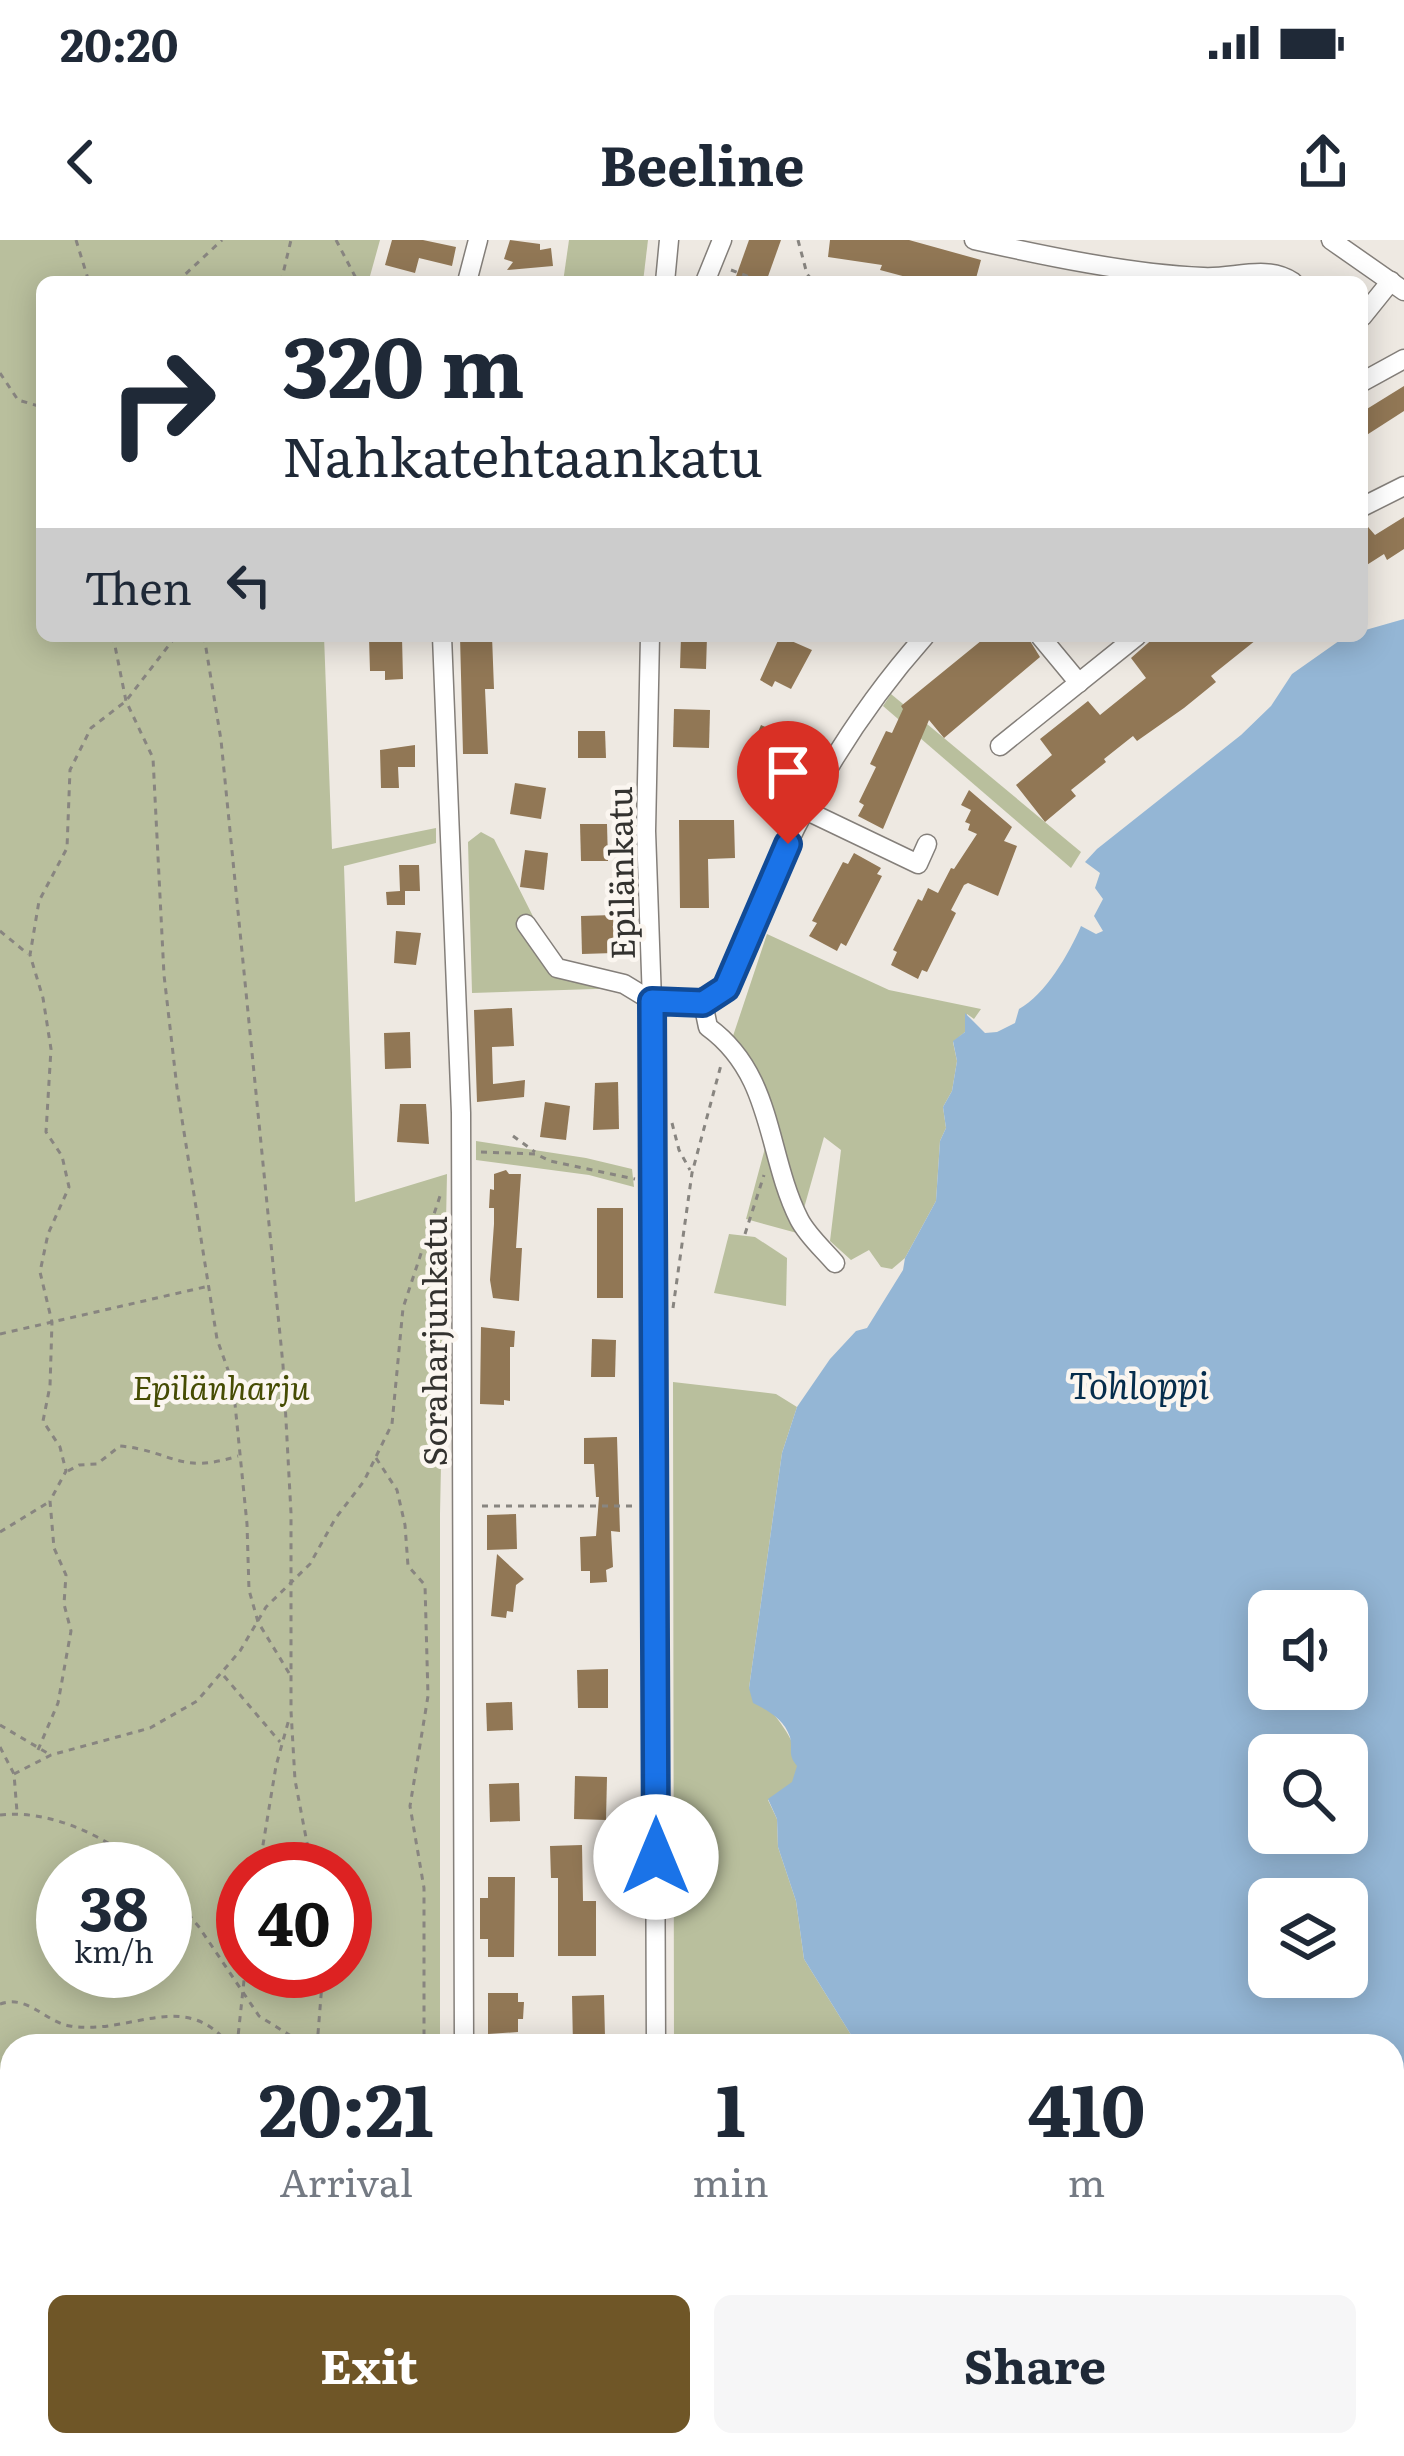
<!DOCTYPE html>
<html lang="en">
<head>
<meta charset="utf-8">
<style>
	body { margin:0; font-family:Literata,serif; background:#f6f6f7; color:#1f2937; height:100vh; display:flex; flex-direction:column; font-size:45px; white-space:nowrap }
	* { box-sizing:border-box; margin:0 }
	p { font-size:39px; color:#747a83 }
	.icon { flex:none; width:66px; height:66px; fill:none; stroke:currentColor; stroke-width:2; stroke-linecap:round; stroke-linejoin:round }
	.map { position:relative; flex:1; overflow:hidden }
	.panel { position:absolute; left:0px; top:1794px; width:1404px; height:423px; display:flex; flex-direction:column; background:#fff; border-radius:36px 36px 0 0; box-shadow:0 6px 30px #0003 }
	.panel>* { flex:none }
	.top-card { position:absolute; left:36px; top:36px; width:1332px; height:366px; border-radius:18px; box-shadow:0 6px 30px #0003; background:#fff; color:#1f2937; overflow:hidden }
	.buttons { position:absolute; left:1248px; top:1350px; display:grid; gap:24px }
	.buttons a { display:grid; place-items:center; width:120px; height:120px; border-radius:18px; background:#fff; box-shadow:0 6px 30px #0003; font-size:60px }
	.speed { position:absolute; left:36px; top:1602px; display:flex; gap:24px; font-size:60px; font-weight:700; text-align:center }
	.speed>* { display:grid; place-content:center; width:156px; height:156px; border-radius:50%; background:#fff; box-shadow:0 6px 30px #0003; line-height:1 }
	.speed small { font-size:30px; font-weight:400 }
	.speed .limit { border:18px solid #d22; background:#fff; color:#111 }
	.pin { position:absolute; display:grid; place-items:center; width:102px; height:102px; color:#fff; margin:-123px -51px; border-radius:50% 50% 50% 0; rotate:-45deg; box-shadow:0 0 12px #0007 }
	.pin .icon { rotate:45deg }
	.me { position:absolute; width:132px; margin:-66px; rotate:0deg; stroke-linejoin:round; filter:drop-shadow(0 0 9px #0008) }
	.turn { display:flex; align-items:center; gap:42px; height:252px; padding:0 48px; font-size:54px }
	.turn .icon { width:156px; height:156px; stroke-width:2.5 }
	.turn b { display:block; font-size:84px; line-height:102px }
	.then { display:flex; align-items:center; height:114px; padding:0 48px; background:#0003; gap:24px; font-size:45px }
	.eta { display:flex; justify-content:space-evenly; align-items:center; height:204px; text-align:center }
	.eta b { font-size:72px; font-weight:700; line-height:84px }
	.primary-button { display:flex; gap:24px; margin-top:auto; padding:24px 48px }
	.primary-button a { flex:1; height:138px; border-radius:18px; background:#6f5627; color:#fff; font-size:48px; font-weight:700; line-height:138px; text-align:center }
	.primary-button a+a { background:#f6f6f7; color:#1f2937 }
	.status { display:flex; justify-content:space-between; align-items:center; height:84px; padding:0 60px; background:#fff; direction:ltr }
	.status svg { height:33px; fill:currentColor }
	header { display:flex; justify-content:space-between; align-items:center; height:156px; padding:0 48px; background:#fff; font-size:54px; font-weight:700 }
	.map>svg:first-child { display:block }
</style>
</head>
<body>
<div class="status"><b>20:20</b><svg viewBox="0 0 49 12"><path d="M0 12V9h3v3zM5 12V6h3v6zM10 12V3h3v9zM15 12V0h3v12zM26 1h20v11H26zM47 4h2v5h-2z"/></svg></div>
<header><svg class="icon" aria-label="back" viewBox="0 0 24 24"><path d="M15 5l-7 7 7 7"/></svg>Beeline<svg class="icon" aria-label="share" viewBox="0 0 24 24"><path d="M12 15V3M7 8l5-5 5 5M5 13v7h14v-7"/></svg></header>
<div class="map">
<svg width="1404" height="2216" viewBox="0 0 1404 2216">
	<rect width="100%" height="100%" fill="#eee9e2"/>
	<!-- green -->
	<g fill="#b9bf9d" fill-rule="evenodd">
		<path d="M0 0H380L370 36 378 42H42V396H324L332 609 436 588V603L344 626 355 962 447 934 440 1274V1806H12V2205H463L460 2216H0ZM63 1629H165V1731H63ZM243 1629H345V1731H243Z"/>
		<polygon points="569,0 648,0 643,42 563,42"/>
		<polygon points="891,454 1081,612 1071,628 883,466"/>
		<polygon points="481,592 494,599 557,724 627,748 472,753 468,602"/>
		<polygon points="767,694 889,750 981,769 974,779 967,774 965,792 953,802 957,821 952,851 943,867 946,888 940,901 936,961 905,1018 892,1029 881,1027 869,1010 851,1020 830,1001 841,910 824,897 797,993 746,979 772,882 754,832 733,796"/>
		<polygon points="476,901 586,918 632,929 634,947 589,935 476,920"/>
		<polygon points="729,994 755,997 787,1018 786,1066 714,1053"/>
		<path d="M673 1142 776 1154 797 1167 782 1213 749 1448C768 1466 813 1512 793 1542 788 1548 775 1555 768 1560L777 1579 778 1607 796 1661 804 1719 858 1806H674Z"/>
		<polygon points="1392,2096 1404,2107 1404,2216 1071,2216 1117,2205 1392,2205"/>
	</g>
	<!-- water -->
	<path fill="#94b6d5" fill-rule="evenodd" d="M1404 379V2107L1392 2096V1806H858L804 1719 796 1661 778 1607 777 1579 768 1559 792 1542 797 1526C787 1514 793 1510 790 1497 784 1479 769 1471 753 1463L749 1448 782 1213 797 1167 830 1119 856 1091 867 1088 903 1030 905 1018 936 961 940 901 946 888 943 867 952 851 957 821 953 801 965 792V773L985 793 997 792 1015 783 1019 769C1045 755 1069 714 1081 686L1096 694 1103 691 1094 676 1103 659 1095 648 1100 633 1085 622 1097 609 1241 495 1271 466 1292 434 1346 396H1362V391ZM1269 1371H1347V1449H1269ZM1269 1515H1347V1593H1269ZM1269 1659H1347V1737H1269Z"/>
	<!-- building -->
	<g fill="#917755">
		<polygon points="392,0 423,0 456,7 452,26 419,18 415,33 385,25"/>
		<polygon points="510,0 540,4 540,10 551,8 553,26 507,30 513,22 504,19"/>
		<polygon points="749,0 781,0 766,42 734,42"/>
		<polygon points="830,0 909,0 981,20 975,42 925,42 880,30 882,25 828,17"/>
		<polygon points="1404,146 1404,171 1362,198 1362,172"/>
		<polygon points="1404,277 1404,309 1387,320 1384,314 1362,328 1362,280 1375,295"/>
		<polygon points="460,396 492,396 494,449 485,449 488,514 463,514"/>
		<polygon points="681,396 707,396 706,429 680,428"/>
		<polygon points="780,396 812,410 791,449 775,441 772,447 760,440"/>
		<polygon points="987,396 1027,396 1040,417 944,498 929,480 883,589 858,576 864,565 859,562 876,527 870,524 886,491 892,493 903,469 901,466"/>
		<polygon points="1156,396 1261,396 1211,436 1216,442 1184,468 1137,501 1133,496 1104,519 1106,522 1071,550 1076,556 1045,582 1016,545 1052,515 1040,499 1088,461 1100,475 1146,438 1131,418"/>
		<polygon points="402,397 403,439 385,440 385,431 370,431 369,398"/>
		<polygon points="674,469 710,470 709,508 673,507"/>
		<polygon points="761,485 785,496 769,534 744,524"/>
		<polygon points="578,491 605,491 606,518 578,518"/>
		<polygon points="415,505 415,527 398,527 399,548 381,548 380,510"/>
		<polygon points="515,543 546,548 541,579 510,574"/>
		<polygon points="969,550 1012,587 1004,601 1017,606 998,656 968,643 964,645 951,670 956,673 927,732 922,730 918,739 891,725 897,712 893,710 918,659 922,661 928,648 938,653 951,628 954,629 977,594 968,590 970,584 965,582 971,570 961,565"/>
		<polygon points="679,580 734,580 735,618 708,619 709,668 680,668"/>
		<polygon points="580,584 607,584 608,621 581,621"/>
		<polygon points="525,610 548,613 544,650 520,647"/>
		<polygon points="854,613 881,628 877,634 882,636 846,706 841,703 837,711 809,696 817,683 812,681 843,622 848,624"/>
		<polygon points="399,625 419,625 420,651 405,651 405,665 387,665 386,652 400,651"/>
		<polygon points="613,675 614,713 582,714 581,676"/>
		<polygon points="396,691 421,693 416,725 394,723"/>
		<polygon points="512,768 514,806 492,807 493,844 525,840 524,857 477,862 474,770"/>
		<polygon points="410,792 411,828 385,829 384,793"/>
		<polygon points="618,842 619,889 593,890 595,843"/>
		<polygon points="545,862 570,866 566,900 540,897"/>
		<polygon points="400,864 426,864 429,904 397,902"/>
		<polygon points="506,930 509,934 521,934 516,1008 522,1008 519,1061 493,1058 490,1040 494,984 494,968 489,968 490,949 494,950 494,934"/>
		<rect x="597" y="968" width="26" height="90"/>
		<polygon points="481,1087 515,1091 514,1107 510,1107 510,1161 504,1160 504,1165 480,1164"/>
		<polygon points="592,1099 616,1100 615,1137 591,1137"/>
		<polygon points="617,1197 620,1292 611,1291 613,1327 606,1330 607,1342 590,1343 590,1331 581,1331 580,1297 596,1296 599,1257 596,1257 594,1224 584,1224 584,1198"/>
		<polygon points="516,1274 517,1309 487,1310 487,1275"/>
		<polygon points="497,1314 524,1339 516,1345 513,1372 507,1371 506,1378 491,1376"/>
		<polygon points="608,1429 608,1468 578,1468 577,1430"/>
		<polygon points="512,1462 513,1490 487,1491 486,1463"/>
		<polygon points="575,1536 607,1537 606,1580 574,1579"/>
		<polygon points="519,1543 520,1581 490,1582 489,1544"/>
		<polygon points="582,1605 583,1661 596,1661 596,1716 558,1716 558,1638 551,1638 550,1606"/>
		<polygon points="488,1637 515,1637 514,1717 488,1717 488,1699 480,1699 480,1658 488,1658"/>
		<polygon points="488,1753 518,1753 518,1762 524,1762 523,1779 518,1779 518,1792 488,1794"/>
		<polygon points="604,1755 605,1797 595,1797 596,1806 573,1806 572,1756"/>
	</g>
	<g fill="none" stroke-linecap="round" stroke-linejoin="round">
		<defs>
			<g id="minor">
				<path d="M974 0C1045 16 1131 34 1203 37 1233 39 1266 24 1293 42"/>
				<polyline points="1331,0 1404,51"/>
				<polyline points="467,42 478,0"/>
				<polyline points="665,42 669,0"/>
				<polyline points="705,42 722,0"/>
				<polyline points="1362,77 1391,41"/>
				<polyline points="1362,142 1404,119"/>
				<polyline points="1362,267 1404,246"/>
				<polyline points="442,396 461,873 464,1806"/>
				<polyline points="650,396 646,591 652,761 656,1806"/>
				<polyline points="1040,396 1079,443"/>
				<polyline points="1000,506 1137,396"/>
				<polyline points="803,569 918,624 927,604"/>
				<path d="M526 684 557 728 624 744 652 761 703 763 723 752 732 739C776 612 836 496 925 396"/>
				<path d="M703 763 708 787C774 835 766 913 799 979 807 995 823 1009 835 1023"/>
				<polyline points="554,2205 580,2216"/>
			</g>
		</defs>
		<!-- minor casing -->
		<use href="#minor" stroke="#847f7a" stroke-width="21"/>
		<!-- path -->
		<g stroke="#888580" stroke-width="3" stroke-dasharray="6 6" stroke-linecap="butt">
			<polyline points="76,0 89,42"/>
			<polyline points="336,0 358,42"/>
			<polyline points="798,0 807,34 814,42"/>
			<polyline points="731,30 763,42"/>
			<polyline points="177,42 222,0"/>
			<polyline points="281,42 291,0"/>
			<polyline points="0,133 18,160 42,167"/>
			<polyline points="113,396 126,461 153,518 164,735 177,848 217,1099 233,1144 247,1284 249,1350 258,1382 289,1433"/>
			<polyline points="204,396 221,500 283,1125 291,1273 291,1471 295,1540 312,1629"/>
			<polyline points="0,691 28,714"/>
			<polyline points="672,883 679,910 690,930"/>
			<polyline points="513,896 535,912"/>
			<polyline points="481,912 536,914 550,921 635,939"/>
			<polyline points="745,994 764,935"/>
			<polyline points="673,1068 692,933 721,825"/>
			<polyline points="0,1094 209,1046"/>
			<polyline points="376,1218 397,1250 405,1285 408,1326 425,1345 428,1456 410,1566 424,1648 424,1806"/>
			<path d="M68 1231 79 1225 97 1224 120 1206C173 1211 178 1235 238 1216"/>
			<polyline points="482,1266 634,1266"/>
			<polyline points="0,1292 49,1262"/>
			<polyline points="224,1436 280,1502"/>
			<polyline points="0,1485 49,1514"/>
			<polyline points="0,1507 14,1534 17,1572"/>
			<polyline points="38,1510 58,1463 71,1391 64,1364 66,1335 54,1308 50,1261 66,1231 60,1207 43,1181 50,1146 52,1082 40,1032 48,994 69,947 62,916 46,892 51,809 43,758 30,715 39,661 67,608 70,530 91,488 126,461 176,396"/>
			<polyline points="14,1534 51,1515 150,1488 197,1461 240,1411 266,1367 310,1324 335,1279 364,1241 392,1184 403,1068 441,953"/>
			<path d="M0 1575C51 1569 106 1597 146 1629"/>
			<polyline points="259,1629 276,1526 289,1479"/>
			<polyline points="165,1646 199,1687 259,1776 307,1806"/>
			<path d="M0 1764C28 1754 45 1782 70 1786 130 1796 185 1747 230 1806"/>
			<polyline points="237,1806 245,1731"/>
			<polyline points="317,1806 323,1731"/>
			<polyline points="8,2040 12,2045"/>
			<polyline points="514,2206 539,2212"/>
			<polyline points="43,2216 49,2205"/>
			<polyline points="156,2216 159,2205"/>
			<polyline points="227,2216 228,2205"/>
			<polyline points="303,2216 317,2205"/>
		</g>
		<!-- minor -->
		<use href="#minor" stroke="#fff" stroke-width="18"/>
	</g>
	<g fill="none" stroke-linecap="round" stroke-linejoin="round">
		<defs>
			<polyline id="route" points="656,1617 652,761 703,763 726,748 788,604"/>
		</defs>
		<!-- route casing -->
		<use href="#route" stroke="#114b97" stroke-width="30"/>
		<!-- route -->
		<use href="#route" stroke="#1a73e8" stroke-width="21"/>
	</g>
	<g text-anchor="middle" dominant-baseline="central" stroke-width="9" stroke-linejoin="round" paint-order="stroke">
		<!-- street labels -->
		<g font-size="33" fill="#33322f" stroke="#fbf6f0">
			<text transform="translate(619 633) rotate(-91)">Epilänkatu</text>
			<text transform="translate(432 1101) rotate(-90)">Soraharjunkatu</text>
		</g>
		<!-- park labels -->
		<g font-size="33" font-style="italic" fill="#464c03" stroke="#fbf6f0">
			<text x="221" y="1145">Epilänharju</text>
		</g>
		<!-- water labels -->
		<g font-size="36" font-style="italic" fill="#052d4c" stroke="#fbf6f0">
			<text x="1139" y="1143">Tohloppi</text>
		</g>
	</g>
</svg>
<div class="buttons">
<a><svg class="icon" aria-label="sound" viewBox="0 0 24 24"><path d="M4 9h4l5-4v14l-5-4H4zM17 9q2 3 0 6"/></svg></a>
<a><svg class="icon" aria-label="search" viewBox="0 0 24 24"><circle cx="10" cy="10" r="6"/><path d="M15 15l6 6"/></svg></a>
<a><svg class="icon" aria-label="layers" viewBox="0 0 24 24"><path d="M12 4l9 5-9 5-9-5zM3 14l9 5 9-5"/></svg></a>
</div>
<div class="speed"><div>38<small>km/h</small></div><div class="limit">40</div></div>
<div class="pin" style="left:788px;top:604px;background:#d93025"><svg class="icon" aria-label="arrive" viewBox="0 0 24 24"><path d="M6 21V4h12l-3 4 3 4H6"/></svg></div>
<svg class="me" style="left:656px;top:1617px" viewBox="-20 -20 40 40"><circle r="19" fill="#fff"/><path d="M0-13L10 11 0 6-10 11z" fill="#1a73e8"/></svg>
<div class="top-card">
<div class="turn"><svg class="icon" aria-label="right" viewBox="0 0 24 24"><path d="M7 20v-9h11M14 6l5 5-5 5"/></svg><div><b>320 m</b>Nahkatehtaankatu</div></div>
<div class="then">Then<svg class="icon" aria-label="left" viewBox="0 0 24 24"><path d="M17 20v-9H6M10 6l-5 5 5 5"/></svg></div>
</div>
<section class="panel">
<div class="eta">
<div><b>20:21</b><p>Arrival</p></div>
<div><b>1</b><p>min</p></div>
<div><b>410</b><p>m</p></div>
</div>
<div class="primary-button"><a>Exit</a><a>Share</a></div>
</section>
</div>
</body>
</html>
